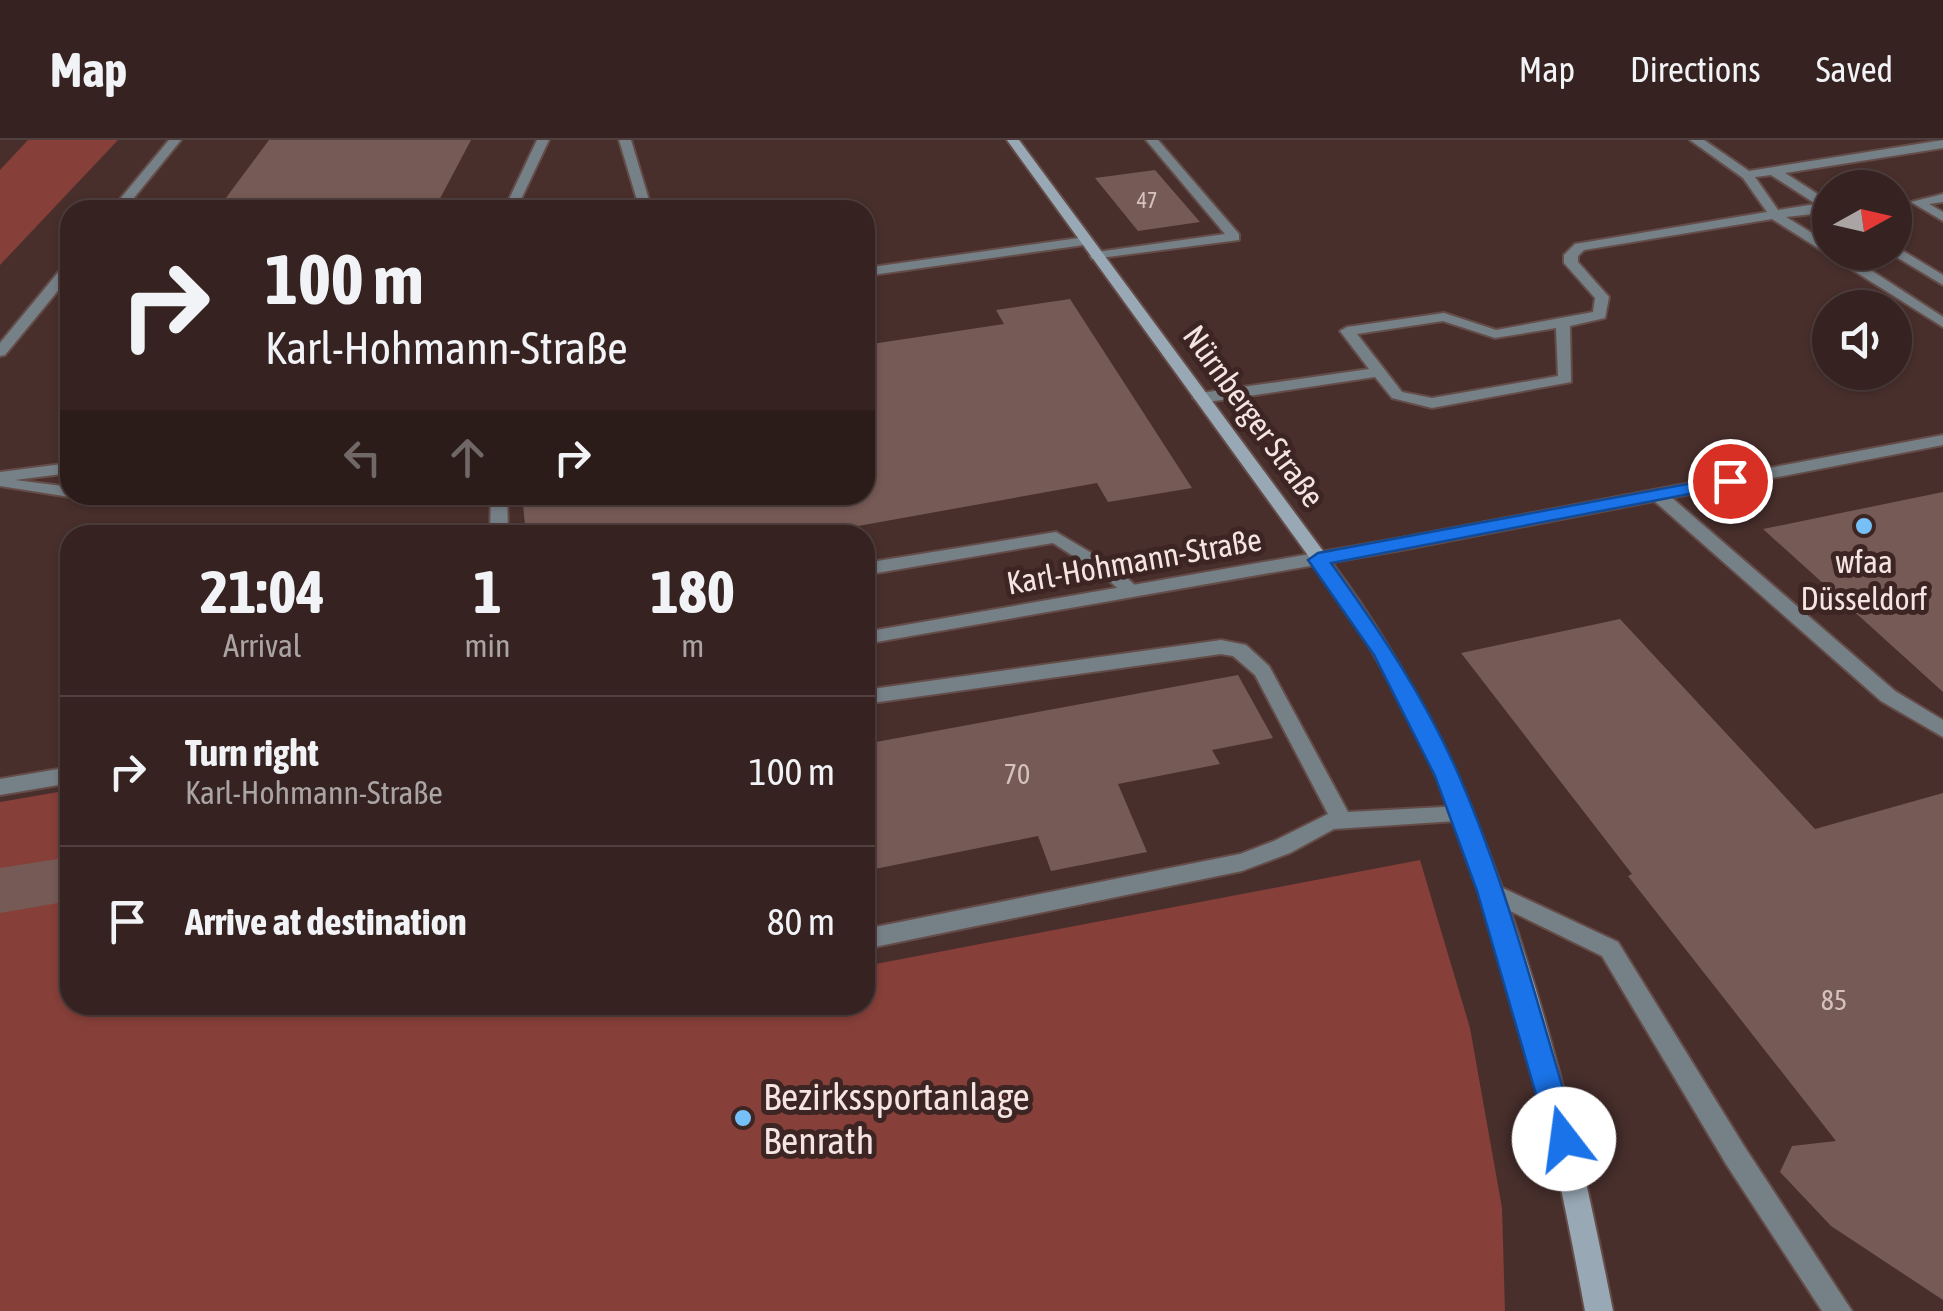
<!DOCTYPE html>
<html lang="en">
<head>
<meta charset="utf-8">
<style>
	body { margin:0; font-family:"Asap Condensed",sans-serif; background:#3d2b2a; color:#f1f3f6; height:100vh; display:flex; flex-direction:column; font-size:38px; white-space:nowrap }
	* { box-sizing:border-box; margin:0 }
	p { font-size:32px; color:#aaa4a5 }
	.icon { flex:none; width:55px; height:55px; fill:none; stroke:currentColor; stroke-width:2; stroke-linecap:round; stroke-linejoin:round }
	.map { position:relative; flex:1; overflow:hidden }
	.drawer { position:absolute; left:60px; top:385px; width:815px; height:490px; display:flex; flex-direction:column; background:#362321; border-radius:30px; box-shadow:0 2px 8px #0004,0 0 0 2px #50403f }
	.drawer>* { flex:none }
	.guide { position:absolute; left:60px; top:60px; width:815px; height:305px; border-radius:30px; box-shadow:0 2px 8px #0004,0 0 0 2px #50403f; background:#362321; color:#f1f3f6; overflow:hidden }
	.needle { width:65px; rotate:82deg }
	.fabs { position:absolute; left:1812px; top:30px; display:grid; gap:20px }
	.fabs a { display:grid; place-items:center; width:100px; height:100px; border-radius:50%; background:#362321; box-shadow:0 2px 8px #0004,0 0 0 2px #50403f; font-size:50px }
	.pin { position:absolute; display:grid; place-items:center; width:85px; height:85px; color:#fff; margin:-42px; border:5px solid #fff; border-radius:50%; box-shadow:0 2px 10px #0007 }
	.me { position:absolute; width:110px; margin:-55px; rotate:345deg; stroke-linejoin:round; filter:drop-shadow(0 0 8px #0008) }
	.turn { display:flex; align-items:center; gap:35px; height:210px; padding:0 40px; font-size:45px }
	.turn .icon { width:130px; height:130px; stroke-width:2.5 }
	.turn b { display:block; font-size:70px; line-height:85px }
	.lanes { display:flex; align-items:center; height:95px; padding:0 40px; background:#0003; justify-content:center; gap:50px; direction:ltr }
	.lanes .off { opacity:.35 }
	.eta { display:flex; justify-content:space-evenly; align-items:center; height:170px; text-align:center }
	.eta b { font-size:60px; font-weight:700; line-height:70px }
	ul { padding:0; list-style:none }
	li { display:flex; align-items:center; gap:30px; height:150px; padding:0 40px; border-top:2px solid #50403f }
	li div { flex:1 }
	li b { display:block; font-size:38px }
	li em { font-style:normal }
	header { display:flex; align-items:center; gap:60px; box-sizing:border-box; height:140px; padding:0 50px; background:#362321; border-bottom:2px solid #50403f }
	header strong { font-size:48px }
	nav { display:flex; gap:55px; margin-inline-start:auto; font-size:35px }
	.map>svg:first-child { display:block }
</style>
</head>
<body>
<header>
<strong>Map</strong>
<nav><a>Map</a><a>Directions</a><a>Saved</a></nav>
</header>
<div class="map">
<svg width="1943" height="1171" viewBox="0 0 1943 1171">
	<rect width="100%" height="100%" fill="#482f2c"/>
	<!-- green -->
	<g fill="#863f39">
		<polygon points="28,0 118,0 0,125 0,30"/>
		<polygon points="70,650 70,865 865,865 865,826 1420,720 1470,888 1502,1068 1505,1171 0,1171 0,662"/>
	</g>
	<!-- building -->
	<g fill="#765a56">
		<polygon points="269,0 471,0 434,70 217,70"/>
		<polygon points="1155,30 1200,82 1138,91 1095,38"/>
		<polygon points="1070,159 1192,348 1108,362 1097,343 808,395 526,395 522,355 865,355 865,205 1004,184 996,170"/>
		<polygon points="1943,352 1943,552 1763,389"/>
		<polygon points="1620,479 1815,689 1943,653 1943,1160 1831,1086 1780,1032 1792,1006 1836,1001 1628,736 1632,734 1461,513"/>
		<polygon points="1238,535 1273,598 1212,610 1220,624 1118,644 1147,712 1051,731 1038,696 865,731 865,604"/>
		<polygon points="70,717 70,761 0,773 0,728"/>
	</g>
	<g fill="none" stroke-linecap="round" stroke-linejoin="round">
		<defs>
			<g id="lane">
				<polygon points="169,0 181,0 124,70 111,70"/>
				<polygon points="537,0 549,0 516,70 504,70"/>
				<polygon points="619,0 631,0 652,70 640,70"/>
				<polygon points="1146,0 1158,0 1239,94 1239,100 1092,119 1090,116 1097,112 1225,94"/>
				<path d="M1690 0H1704L1749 31 1943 0V8L1785 33 1830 62V72L1786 77 1830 104V112H1843L1943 177V187L1772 79 1584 110 1578 116V122L1609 157 1605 178 1570 186 1571 242 1432 268 1392 258 1375 237 1201 263 1193 258 1201 253 1369 229 1340 191 1347 187 1444 173 1496 190 1593 172 1595 158 1564 123V115L1575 104 1767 72 1743 38ZM1771 35 1816 64 1778 70 1755 37ZM1443 181 1495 198 1556 188 1558 236 1432 258 1402 252 1357 194Z"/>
				<polygon points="1943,54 1943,62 1929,64 1943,72 1943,81 1911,62"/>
				<polygon points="1086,97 1091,98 1091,104 865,136 865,128"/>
				<polygon points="1895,106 1943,135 1943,145 1890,113 1895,112"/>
				<polygon points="70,123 70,136 5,215 0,216 0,203 65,124"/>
				<polygon points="70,323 70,333 15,340 70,347 70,355 76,356 70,357 0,346 0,332"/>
				<polygon points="1658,350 1664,351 1895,551 1943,580 1943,597 1881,561 1652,359 1650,355"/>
				<polygon points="91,355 184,355 176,360 99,360"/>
				<polygon points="491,355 507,355 508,395 490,395"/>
				<polygon points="1056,392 1115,427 1138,448 1141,452 1138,456 1126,456 1103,435 1053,403 865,435 865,423"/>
				<polygon points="1221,500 1246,505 1269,526 1348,672 1463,666 1471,668 1474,674 1471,680 1334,689 1290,713 1242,731 865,809 865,789 1240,714 1274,701 1328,674 1255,535 1233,516 1221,514 865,564 865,550"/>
				<polygon points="1490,742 1618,802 1744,1006 1852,1171 1822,1171 1726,1024 1602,816 1482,757 1479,751 1482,745"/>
			</g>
			<g id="street">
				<polygon points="1943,295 1943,305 1401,410 865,504 865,492 1401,398"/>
				<polygon points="70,627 70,643 0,655 0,639"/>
			</g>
			<path id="secondary" d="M1007 0H1019L1346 442C1497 655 1563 918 1613 1171H1585C1539 922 1479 662 1333 450Z"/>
		</defs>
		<!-- lane casing -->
		<use href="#lane" stroke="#644c49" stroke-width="4"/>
		<!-- street casing -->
		<use href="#street" stroke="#644c49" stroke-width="4"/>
		<!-- secondary casing -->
		<use href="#secondary" stroke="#644c49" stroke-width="4"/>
		<!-- lane -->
		<use href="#lane" fill="#768087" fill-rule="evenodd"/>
		<!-- street -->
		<use href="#street" fill="#768087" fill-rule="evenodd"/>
		<!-- secondary -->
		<use href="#secondary" fill="#99a8b5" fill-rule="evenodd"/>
	</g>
	<!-- route -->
	<path fill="#1a73e8" stroke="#114b97" stroke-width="2.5" d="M1730 336 1736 337V345L1331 423C1380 491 1427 561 1460 638 1510 754 1541 878 1578 999L1574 1009 1564 1013 1553 1009 1549 999 1477 751 1435 636 1374 515 1308 420 1318 413Z"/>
	<!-- markers -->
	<g fill="#76c0f7" stroke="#3d2523" stroke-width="4">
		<circle cx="1864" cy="386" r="10"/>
		<circle cx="743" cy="978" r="10"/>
	</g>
	<g text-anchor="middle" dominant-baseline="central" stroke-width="10" stroke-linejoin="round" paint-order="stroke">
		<!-- far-number labels -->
		<g font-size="22" fill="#d5c2bf">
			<text x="1147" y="60">47</text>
		</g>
		<!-- number labels -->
		<g font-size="28" fill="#d5c2bf">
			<text x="1017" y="634">70</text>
			<text x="1834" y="860">85</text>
		</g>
		<!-- street labels -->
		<g font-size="32" fill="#f5e5e2" stroke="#3d2523">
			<text transform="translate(1254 276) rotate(54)">Nürnberger Straße</text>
			<text transform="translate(1134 421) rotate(-10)">Karl-Hohmann-Straße</text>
		</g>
		<!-- poi labels -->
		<g font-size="32" fill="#f5e5e2" stroke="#3d2523">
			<text x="1864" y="421">wfaa<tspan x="1864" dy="37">Düsseldorf</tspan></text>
		</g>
		<!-- near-poi labels -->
		<g font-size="38" fill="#f5e5e2" stroke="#3d2523" text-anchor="start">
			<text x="763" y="956">Bezirkssportanlage<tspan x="763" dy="44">Benrath</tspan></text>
		</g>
	</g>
</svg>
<div class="fabs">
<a><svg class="needle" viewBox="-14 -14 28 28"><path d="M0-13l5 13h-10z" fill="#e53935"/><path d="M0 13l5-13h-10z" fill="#aaa4a5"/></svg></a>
<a><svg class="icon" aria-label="sound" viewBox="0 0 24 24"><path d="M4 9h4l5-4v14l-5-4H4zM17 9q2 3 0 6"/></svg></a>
</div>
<div class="pin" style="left:1730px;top:341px;background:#d93025"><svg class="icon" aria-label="arrive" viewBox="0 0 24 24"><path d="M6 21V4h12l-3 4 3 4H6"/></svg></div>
<svg class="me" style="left:1564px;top:999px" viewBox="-20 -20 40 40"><circle r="19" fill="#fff"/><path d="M0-13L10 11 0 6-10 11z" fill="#1a73e8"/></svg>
<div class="guide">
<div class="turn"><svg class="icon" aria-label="right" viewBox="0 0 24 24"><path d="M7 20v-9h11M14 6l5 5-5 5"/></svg><div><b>100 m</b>Karl-Hohmann-Straße</div></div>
<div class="lanes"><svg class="icon off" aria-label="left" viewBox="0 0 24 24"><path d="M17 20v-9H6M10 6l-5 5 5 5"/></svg><svg class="icon off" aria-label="ahead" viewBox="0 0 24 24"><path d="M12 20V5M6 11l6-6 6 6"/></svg><svg class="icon" aria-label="right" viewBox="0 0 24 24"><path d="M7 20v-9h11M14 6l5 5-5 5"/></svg></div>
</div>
<section class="drawer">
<div class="eta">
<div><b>21:04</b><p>Arrival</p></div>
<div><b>1</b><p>min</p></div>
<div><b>180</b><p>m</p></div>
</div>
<ul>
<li><svg class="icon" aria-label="right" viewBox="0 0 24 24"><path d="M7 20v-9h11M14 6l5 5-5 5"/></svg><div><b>Turn right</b><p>Karl-Hohmann-Straße</p></div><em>100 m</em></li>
<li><svg class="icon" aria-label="arrive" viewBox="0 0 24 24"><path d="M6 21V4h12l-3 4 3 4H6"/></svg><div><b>Arrive at destination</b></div><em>80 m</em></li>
</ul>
</section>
</div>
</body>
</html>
